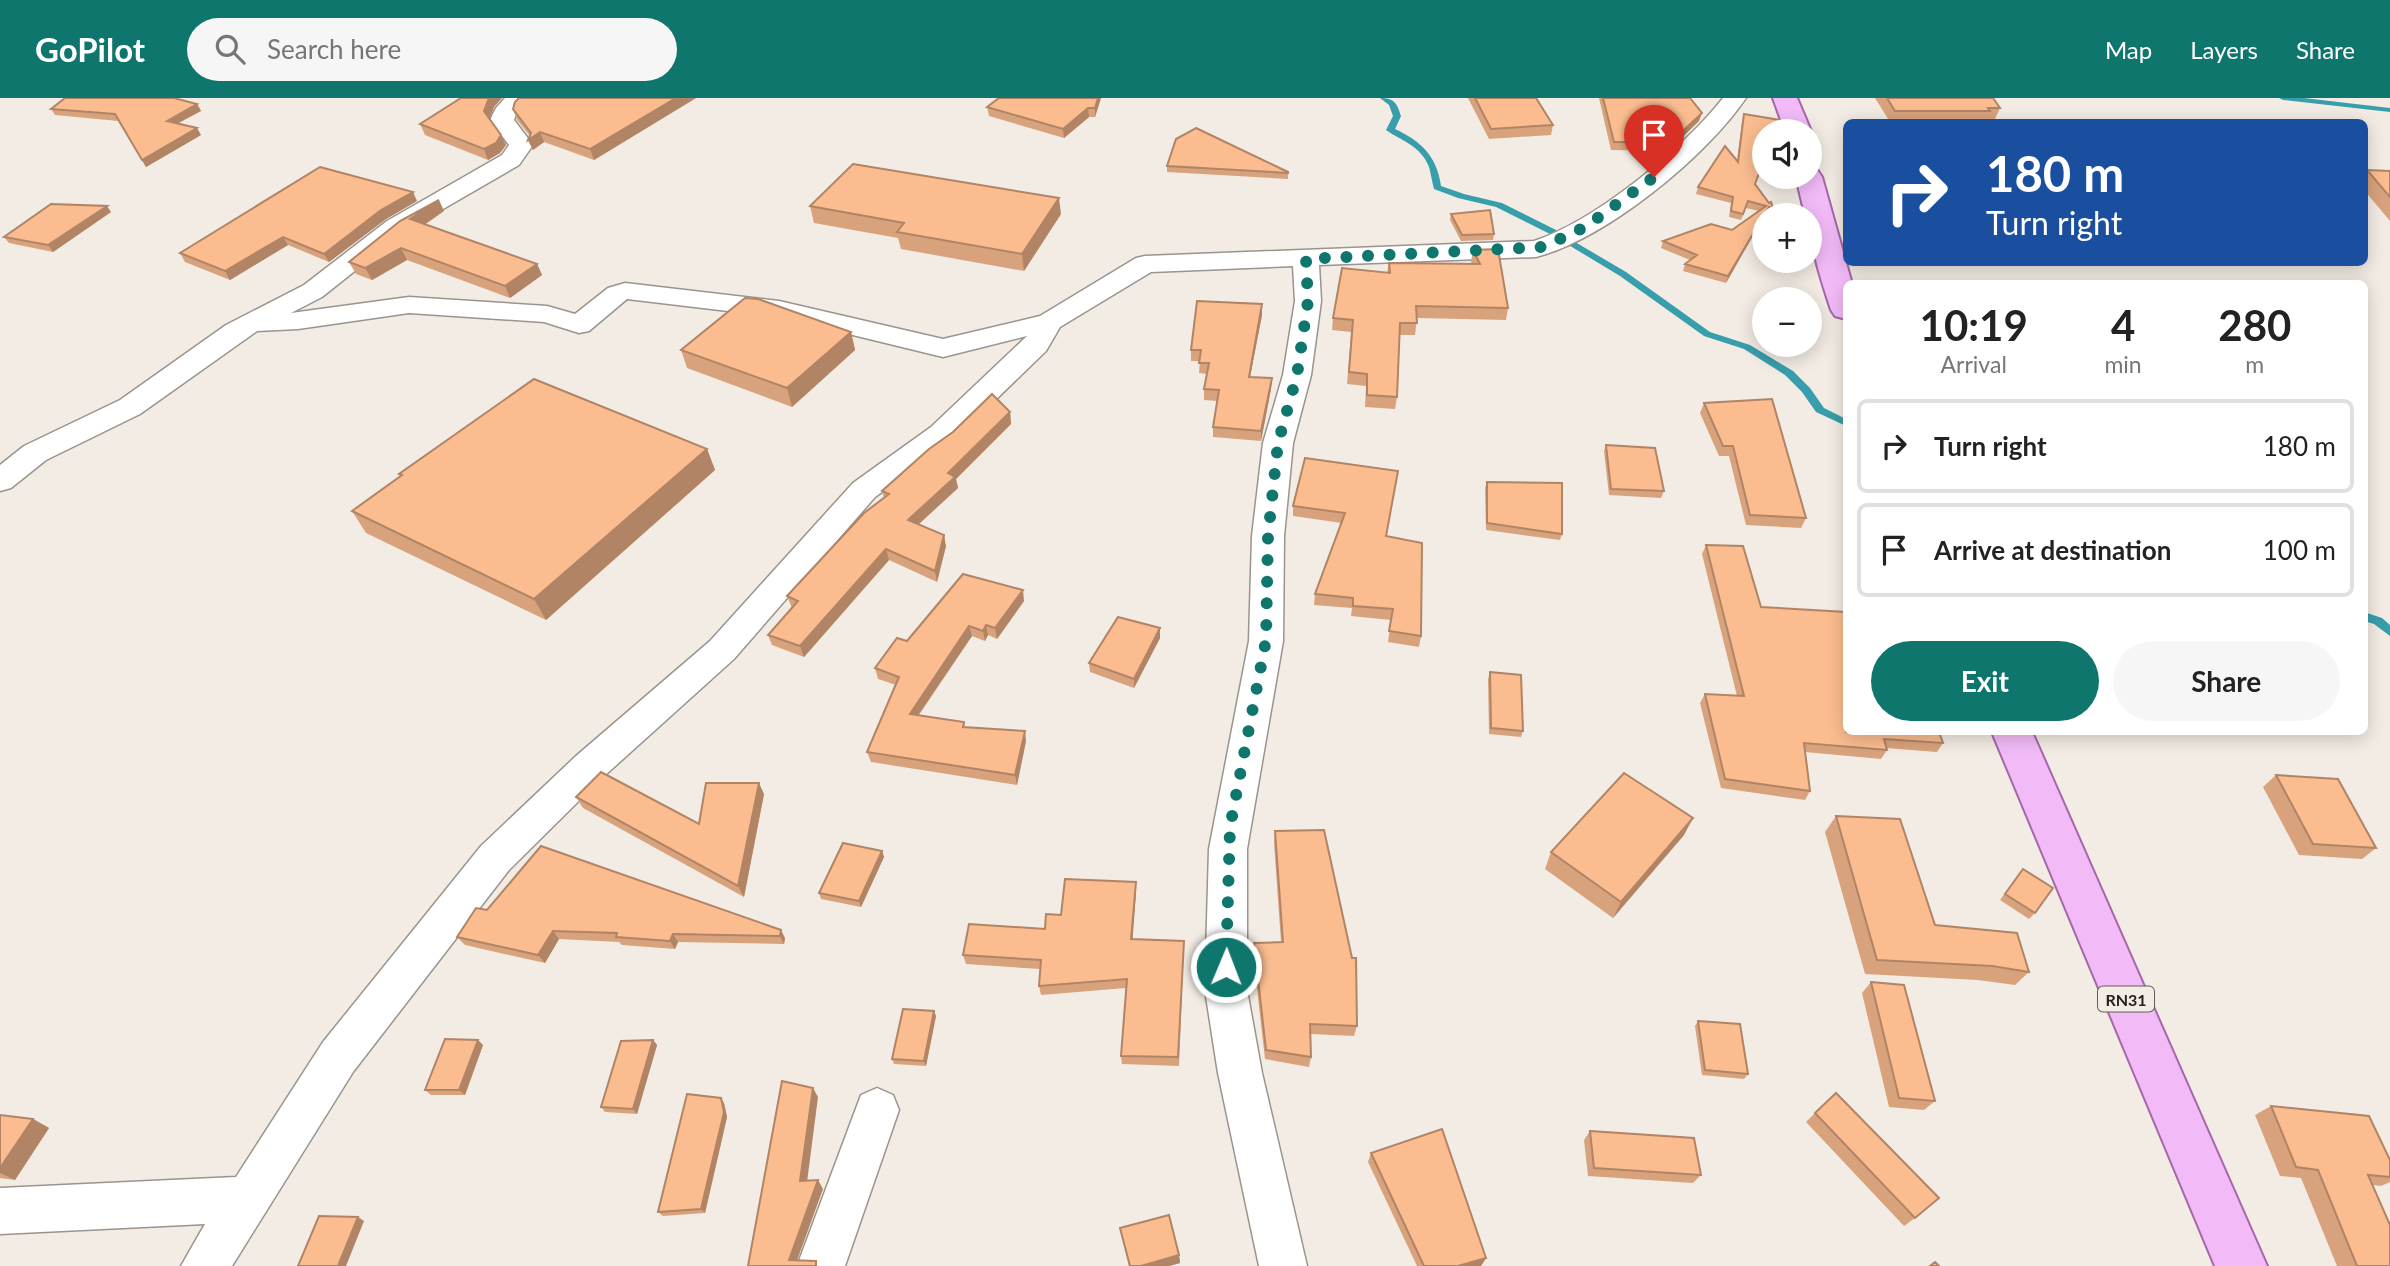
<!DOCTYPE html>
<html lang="en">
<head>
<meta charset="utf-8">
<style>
	body { margin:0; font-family:Lato,sans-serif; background:#f6f6f6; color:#222; height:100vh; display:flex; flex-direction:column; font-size:26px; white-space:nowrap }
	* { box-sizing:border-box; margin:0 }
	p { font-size:23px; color:#767676 }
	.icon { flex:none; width:38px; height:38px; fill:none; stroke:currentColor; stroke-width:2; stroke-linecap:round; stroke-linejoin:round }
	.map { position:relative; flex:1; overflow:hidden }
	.drawer { position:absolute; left:1843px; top:182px; width:525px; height:455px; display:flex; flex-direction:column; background:#fff; border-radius:10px; box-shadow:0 4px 18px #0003 }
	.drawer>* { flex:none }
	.top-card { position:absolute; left:1843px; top:21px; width:525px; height:147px; border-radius:10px; box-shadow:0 4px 18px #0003; background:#1a4fa0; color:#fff; overflow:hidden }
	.buttons { position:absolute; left:1752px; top:21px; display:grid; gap:14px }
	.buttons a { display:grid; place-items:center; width:70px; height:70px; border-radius:50%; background:#fff; box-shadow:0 4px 18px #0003; font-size:35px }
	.pin { position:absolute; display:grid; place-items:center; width:60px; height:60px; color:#fff; margin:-72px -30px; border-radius:50% 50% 50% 0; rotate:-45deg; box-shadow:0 0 7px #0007 }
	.pin .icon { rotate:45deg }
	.me { position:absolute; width:77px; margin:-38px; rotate:1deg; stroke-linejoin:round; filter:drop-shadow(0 0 5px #0008) }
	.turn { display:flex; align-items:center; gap:24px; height:147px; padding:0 28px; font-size:32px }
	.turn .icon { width:91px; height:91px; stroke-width:2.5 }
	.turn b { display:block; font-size:49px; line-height:60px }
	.eta { display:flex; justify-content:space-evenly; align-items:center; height:119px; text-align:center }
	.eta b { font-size:42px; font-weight:700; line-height:49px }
	.primary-button { display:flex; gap:14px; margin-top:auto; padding:14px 28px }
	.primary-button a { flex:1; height:80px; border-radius:42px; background:#0f766e; color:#fff; font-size:28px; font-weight:700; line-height:80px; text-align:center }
	.primary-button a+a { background:#f6f6f6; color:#222 }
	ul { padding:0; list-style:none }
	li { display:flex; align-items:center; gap:21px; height:94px; margin:0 14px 10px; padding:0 14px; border:4px solid #e0e0e0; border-radius:10px }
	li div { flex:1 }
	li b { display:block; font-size:26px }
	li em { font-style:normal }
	header { display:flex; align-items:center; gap:42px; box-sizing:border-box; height:98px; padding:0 35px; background:#0f766e; color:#fff }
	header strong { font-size:33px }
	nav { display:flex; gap:38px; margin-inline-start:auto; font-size:24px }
	.search { width:490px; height:63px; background:#f6f6f6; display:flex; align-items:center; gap:18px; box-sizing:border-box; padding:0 24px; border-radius:38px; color:#767676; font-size:26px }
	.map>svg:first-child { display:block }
</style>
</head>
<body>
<header>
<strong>GoPilot</strong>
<div class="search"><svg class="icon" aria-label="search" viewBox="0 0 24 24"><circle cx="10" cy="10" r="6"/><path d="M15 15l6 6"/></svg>Search here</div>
<nav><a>Map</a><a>Layers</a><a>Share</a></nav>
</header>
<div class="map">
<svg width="2390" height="1168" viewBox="0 0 2390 1168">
	<rect width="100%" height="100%" fill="#f3ece4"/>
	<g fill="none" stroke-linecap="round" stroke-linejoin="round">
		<!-- stream -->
		<g fill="#399eab" fill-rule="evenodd">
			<path d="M1380 0C1394 0 1397 5 1401 18L1395 31C1421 43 1437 58 1441 88L1464 96 1502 105 1556 132V136H1550L1496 109 1458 100 1434 91C1432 84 1431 76 1429 69 1421 48 1402 43 1386 32L1393 18 1389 7Z"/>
			<polygon points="2279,0 2304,0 2390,10 2390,14 2283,2"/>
			<polygon points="1570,141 1626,174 1710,234 1750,247 1793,273 1810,290 1824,310 1846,321 1846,328 1816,314 1802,294 1785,277 1744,251 1704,238 1620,178 1567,146 1566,144"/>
			<polygon points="2364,514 2382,520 2390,527 2390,538 2374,526 2364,523"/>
		</g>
		<defs>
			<g id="street">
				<path d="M505 0H529L517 13 514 22 533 47 519 67 405 133 322 199 291 215 409 199 547 208 575 216 608 190 625 185 779 203 943 241 1040 218 1136 160 1145 158 1534 143C1595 123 1683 51 1723 0H1746C1706 59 1606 141 1536 159L1319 167 1321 203 1311 277 1293 345 1284 438 1283 543 1247 751V892L1262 975 1307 1168H1259L1218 975 1205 892 1209 751 1249 543 1252 438 1263 345 1283 277 1295 203 1293 168 1151 174 1060 229 1046 253 953 343 875 399 734 561 602 680 509 772 353 974 232 1168H181L205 1126 0 1136V1090L236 1079 323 944 481 748 576 658 710 543 853 385 931 329 1027 238 943 259 779 219 627 201 589 233 579 235 544 224 409 215 298 231 257 233 140 316 46 362 11 390 0 393V367L24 348 120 302 226 227 304 187 387 123 502 57 509 47 490 22 496 10Z"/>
				<polygon points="877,990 893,997 899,1012 845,1168 797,1168 861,997"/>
			</g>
			<g id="primary">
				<polygon points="1773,0 1797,0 1811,33 1810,35 1785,33"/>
				<path d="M1810 71 1818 73 1822 79 1852 186H1846V221L1835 218 1831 212C1821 181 1810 150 1810 117H1805L1796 79H1810Z"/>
				<polygon points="1992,634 2032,634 2267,1168 2215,1168"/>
			</g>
		</defs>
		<!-- street casing -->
		<use href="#street" stroke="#9b938d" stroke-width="3"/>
		<!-- primary casing -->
		<use href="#primary" stroke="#a468a9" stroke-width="4"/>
		<!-- street -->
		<use href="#street" fill="#fff" fill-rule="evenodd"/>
		<!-- primary -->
		<use href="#primary" fill="#f2bbf8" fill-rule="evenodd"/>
	</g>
	<!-- wall -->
	<g fill="#d8a37c">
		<polygon points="519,0 696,0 594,62 544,44 533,52 528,42 530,38 517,22 513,11"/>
		<polygon points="1101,0 1095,19 1089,19 1064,40 989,18 987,9"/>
		<polygon points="1468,0 1536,0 1553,27 1551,37 1489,41"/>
		<polygon points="1599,0 1690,0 1699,23 1668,53 1611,52"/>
		<polygon points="1875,0 1993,0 2000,10 1995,21 1986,21 1985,24 1890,24"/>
		<polygon points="197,6 201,13 178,25 201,37 146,69 118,23 55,17 51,11"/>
		<polygon points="494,9 489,21 501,37 506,47 500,55 488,62 425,37 420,26"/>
		<polygon points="1744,16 1755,87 1773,110 1770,116 1766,115 1764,117 1726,185 1683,173 1685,166 1690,162 1661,150 1663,143 1732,132 1759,113 1746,110 1741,122 1729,119 1731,105 1696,96 1698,89 1737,63 1742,23"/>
		<polygon points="1167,68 1288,74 1288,81 1167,74"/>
		<polygon points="2367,72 2390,73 2390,123 2364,92 2364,75"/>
		<polygon points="417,103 386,121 329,164 288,147 230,182 185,164 180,155"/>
		<polygon points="810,108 1061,116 1024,173 901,151 898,140 814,125"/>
		<polygon points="444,113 426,126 537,166 542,177 510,200 407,162 372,182 356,176 349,164"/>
		<polygon points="111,114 53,154 9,145 4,139"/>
		<polygon points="1451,116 1494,136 1493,142 1461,143 1450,122"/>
		<polygon points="1473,152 1508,210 1506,222 1417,220 1415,237 1400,237 1397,299 1395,311 1365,309 1366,288 1347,286 1351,234 1332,232 1333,220 1387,175 1389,165 1472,166 1471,164"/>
		<polygon points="1262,217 1250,279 1272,280 1271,291 1261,343 1213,339 1213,329 1217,303 1204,302 1204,291 1207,276 1199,275 1200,263 1191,263 1191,252"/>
		<polygon points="851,234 855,252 792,309 687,270 681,252"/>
		<polygon points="1704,305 1806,420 1801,430 1746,427 1729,358 1719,358 1700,315"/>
		<polygon points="1010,314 1011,326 956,381 958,390 918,427 946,448 937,484 889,462 804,559 772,547 768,537 792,510 787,498 884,400 882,393"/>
		<polygon points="1606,347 1664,393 1661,400 1609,397 1604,353"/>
		<polygon points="707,351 715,372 546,522 366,435 352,413 401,379 399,376"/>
		<polygon points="1305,360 1386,438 1421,538 1419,549 1388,544 1391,522 1351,518 1352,510 1314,507 1315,496 1342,425 1293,418 1293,408"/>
		<polygon points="1487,384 1562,436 1560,442 1486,432 1485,390"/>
		<polygon points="1706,447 1761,509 1943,645 1937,654 1886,650 1887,652 1881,661 1805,654 1810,693 1805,702 1721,690 1700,605 1705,596 1737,598 1702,456"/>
		<polygon points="1024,503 997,541 988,537 985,543 972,538 919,617 964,624 965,629 1026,643 1017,687 871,664 867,654 896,587 878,581 875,570 907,543"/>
		<polygon points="1160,530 1160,540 1134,590 1090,574 1089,565"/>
		<polygon points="1490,574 1523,633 1521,639 1489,636 1488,581"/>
		<polygon points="2276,677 2376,750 2362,761 2299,757 2263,689"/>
		<polygon points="764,696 744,799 583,710 576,699 699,726"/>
		<polygon points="1836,718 1935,827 2029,874 2015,887 1978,882 1865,876 1825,734"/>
		<polygon points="1275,733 1357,928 1354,938 1310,936 1311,959 1309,969 1265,961 1253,856 1254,845 1281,844 1274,745"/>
		<polygon points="1684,737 1613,820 1545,771 1551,754"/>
		<polygon points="541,748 785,840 784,846 678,844 675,851 622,847 619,844 559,841 545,865 465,847 457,839 487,812"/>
		<polygon points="882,753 884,759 861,809 821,801 819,795"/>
		<polygon points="2023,771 2035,815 2029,821 2000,802"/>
		<polygon points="1136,784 1136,794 1132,841 1184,843 1179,968 1122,966 1121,958 1126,890 1041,897 1039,888 1040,871 966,866 963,857 1045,831 1061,817"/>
		<polygon points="1871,884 1935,1003 1924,1012 1889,1009 1862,895"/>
		<polygon points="936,918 926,968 894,966 892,961"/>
		<polygon points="1698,923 1748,976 1744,981 1702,977 1695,928"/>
		<polygon points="653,942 657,947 637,1016 605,1014 601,1009"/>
		<polygon points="483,947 465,997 431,997 425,992"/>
		<polygon points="724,1005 727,1019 705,1115 663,1118 658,1114"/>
		<polygon points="2271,1008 2390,1062 2390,1084 2381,1088 2373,1087 2390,1168 2337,1168 2301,1080 2280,1078 2255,1017"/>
		<polygon points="1815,1015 1915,1120 1904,1128 1806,1024"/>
		<polygon points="0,1017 33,1021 49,1030 15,1082 0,1080"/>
		<polygon points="1590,1033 1701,1077 1693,1085 1588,1078 1584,1042"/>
		<polygon points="1371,1055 1486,1160 1481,1168 1417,1168 1368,1064"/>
		<polygon points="1120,1130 1179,1157 1180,1165 1169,1168 1129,1168"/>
	</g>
	<!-- shaded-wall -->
	<g fill="#b08465">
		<polygon points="489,0 502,0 494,9 488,24 484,13"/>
		<polygon points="676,0 696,0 594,62 590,51"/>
		<polygon points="1098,0 1101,0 1095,19 1095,10"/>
		<polygon points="197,6 201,13 171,29 167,23"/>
		<polygon points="1088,10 1089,19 1064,40 1063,31"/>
		<polygon points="1702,15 1699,23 1668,53 1671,44"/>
		<polygon points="197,30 201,37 146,69 142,62"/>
		<polygon points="540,34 544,44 533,52 528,42"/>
		<polygon points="501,37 506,47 500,55 488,62 484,51"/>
		<polygon points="413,94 417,103 386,121 329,164 324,156 381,112"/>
		<polygon points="1059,100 1061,116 1024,173 1022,156"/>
		<polygon points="439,102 444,113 416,132 410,121"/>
		<polygon points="107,108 111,114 53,154 48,147"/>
		<polygon points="1769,109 1766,115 1726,185 1728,178"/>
		<polygon points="283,139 288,147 230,182 225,173"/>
		<polygon points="401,150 407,162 372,182 365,170"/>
		<polygon points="537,166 542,177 510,200 505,188"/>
		<polygon points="1262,206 1262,217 1248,289 1249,279"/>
		<polygon points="851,234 855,252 792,309 787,290"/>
		<polygon points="1272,280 1271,291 1261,343 1261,333"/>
		<polygon points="1010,314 1011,326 956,381 958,390 911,433 908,422 948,375"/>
		<polygon points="707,351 715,372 546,522 534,501"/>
		<polygon points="944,437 946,448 937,484 935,473"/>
		<polygon points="886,451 889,462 804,559 800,548"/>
		<polygon points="1023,492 1024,503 997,541 995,530"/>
		<polygon points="986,527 988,537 985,543 983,533"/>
		<polygon points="969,528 972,538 912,626 910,616"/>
		<polygon points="1160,530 1160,540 1134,590 1134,581"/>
		<polygon points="1025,633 1026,643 1017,687 1015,677"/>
		<polygon points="759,685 764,696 744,799 738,788"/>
		<polygon points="1693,720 1684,737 1613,820 1621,804"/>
		<polygon points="882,753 884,759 861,809 859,803"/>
		<polygon points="1136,784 1136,794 1132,850 1131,841"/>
		<polygon points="781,832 785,840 784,846 780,838"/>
		<polygon points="553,833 559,841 545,865 538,857"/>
		<polygon points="673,836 678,844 675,851 670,843"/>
		<polygon points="934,913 936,918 926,968 924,963"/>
		<polygon points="478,942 483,947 465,997 459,992"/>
		<polygon points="653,942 657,947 637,1016 633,1011"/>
		<polygon points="813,990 818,999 806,1092 800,1083"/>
		<polygon points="721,1000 724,1005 727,1019 705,1115 701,1111"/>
		<polygon points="33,1021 49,1030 15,1082 0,1075 0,1070"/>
		<polygon points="818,1082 823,1091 795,1168 789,1162"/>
		<polygon points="358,1119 364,1123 346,1168 338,1168"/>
		<polygon points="1179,1157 1180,1165 1169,1168 1141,1168"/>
		<polygon points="1486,1160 1481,1168 1458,1168"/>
	</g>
	<!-- building -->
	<g fill="#fbbd90" stroke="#b08465" stroke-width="2">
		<polygon points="65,0 174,0 197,6 167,23 197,30 142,62 115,16 51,11"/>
		<polygon points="461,0 489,0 484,13 501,37 496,45 484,51 420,26"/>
		<polygon points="519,0 676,0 590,51 540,34 528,42 531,35 513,11 515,4"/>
		<polygon points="999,0 1098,0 1095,10 1088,10 1063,31 987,9"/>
		<polygon points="1475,0 1536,0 1553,27 1491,31"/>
		<polygon points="1603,0 1690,0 1702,15 1671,44 1614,44"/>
		<polygon points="1887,0 1993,0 2000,10 1988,10 1990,13 1895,13"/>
		<polygon points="1744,16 1780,22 1775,33 1764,33 1764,62 1755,86 1769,105 1771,104 1773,110 1769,109 1728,178 1685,166 1697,157 1663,143 1711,126 1732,132 1766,108 1748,103 1743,116 1731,113 1733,99 1698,89 1725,48 1738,64"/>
		<polygon points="1196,30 1288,74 1288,75 1167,68 1176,41"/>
		<polygon points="853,66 1059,100 1022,156 897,134 904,125 810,108"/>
		<polygon points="320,69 413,94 381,112 324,156 283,139 225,173 180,155"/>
		<polygon points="2367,72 2390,73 2390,99"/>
		<polygon points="439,102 410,121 537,166 505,188 401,150 365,170 349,164 400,123"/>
		<polygon points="51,106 107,108 48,147 4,139"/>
		<polygon points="1490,112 1494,136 1462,137 1451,116"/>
		<polygon points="1498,151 1508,210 1416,208 1417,225 1400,225 1397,299 1367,297 1367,276 1349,274 1353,222 1333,220 1342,170 1390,175 1389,165 1480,166 1473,152"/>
		<polygon points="745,200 758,201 851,234 787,290 681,252"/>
		<polygon points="1197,203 1262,206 1249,279 1272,280 1261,333 1213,329 1219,292 1204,291 1209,265 1199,265 1201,252 1191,252"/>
		<polygon points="534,281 707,351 534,501 352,413 402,377 399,376"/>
		<polygon points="992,296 1010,314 948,375 955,379 908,422 944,437 935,473 886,451 800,548 768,537 798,503 787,498 864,415 889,396 882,393 929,351 953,334"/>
		<polygon points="1772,301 1806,420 1750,417 1733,348 1723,348 1704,305"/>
		<polygon points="1606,347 1655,350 1664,393 1611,391"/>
		<polygon points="1305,360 1398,373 1386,438 1422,445 1421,538 1389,533 1393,511 1353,508 1353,500 1315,496 1345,415 1293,408"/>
		<polygon points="1487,384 1562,385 1562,436 1487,425"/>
		<polygon points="1706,447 1743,448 1761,509 1846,514 1846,634 1939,634 1943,645 1884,641 1887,652 1804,645 1810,693 1725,681 1705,596 1744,598"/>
		<polygon points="963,476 1023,492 995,530 986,527 983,533 969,528 910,616 964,624 963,629 1025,633 1015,677 867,654 899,579 875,570 897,540 907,543"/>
		<polygon points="1118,519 1160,530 1134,581 1089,565"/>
		<polygon points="1490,574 1521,577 1523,633 1491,630"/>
		<polygon points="601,674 699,726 706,685 759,685 738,788 576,699"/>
		<polygon points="1624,675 1693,720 1621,804 1551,754"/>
		<polygon points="2276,677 2338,681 2376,750 2313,746"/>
		<polygon points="1836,718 1900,721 1935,827 2017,835 2029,874 1992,868 1877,862"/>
		<polygon points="1324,732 1352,860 1356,860 1357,928 1310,926 1311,959 1266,952 1254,845 1283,844 1275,733"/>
		<polygon points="843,745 882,753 859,803 819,795"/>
		<polygon points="541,748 781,832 780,838 673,836 670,843 616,839 617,835 553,833 538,857 457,839 476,810 487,812"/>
		<polygon points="2023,771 2053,790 2035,815 2005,796"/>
		<polygon points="1065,781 1136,784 1131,841 1184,843 1178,959 1121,958 1127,881 1039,888 1041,862 963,857 969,826 1045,831 1046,816 1061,817"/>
		<polygon points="1871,884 1904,887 1935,1003 1899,1000"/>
		<polygon points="903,911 934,913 924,963 892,961"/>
		<polygon points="1698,923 1740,926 1748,976 1705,972"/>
		<polygon points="445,941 478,942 459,992 425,992"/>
		<polygon points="653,942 633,1011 601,1009 621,943"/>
		<polygon points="782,983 813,990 800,1083 818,1082 789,1162 816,1163 816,1168 748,1168"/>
		<polygon points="1836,995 1939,1100 1915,1120 1815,1015"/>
		<polygon points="687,996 721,1000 724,1014 701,1111 658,1114"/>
		<polygon points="2271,1008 2369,1018 2390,1062 2390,1079 2368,1077 2390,1127 2390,1168 2357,1168 2318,1072 2296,1069"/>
		<polygon points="0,1017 33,1021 0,1070"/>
		<polygon points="1442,1031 1486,1160 1458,1168 1424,1168 1371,1055"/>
		<polygon points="1590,1033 1694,1040 1701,1077 1594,1070"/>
		<polygon points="1169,1117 1179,1157 1141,1168 1130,1168 1120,1130"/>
		<polygon points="319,1118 358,1119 338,1168 298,1168"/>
		<polygon points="1935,1164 1939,1168 1930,1168"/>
	</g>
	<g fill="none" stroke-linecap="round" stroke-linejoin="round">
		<!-- route -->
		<polyline stroke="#0f766e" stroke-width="12" stroke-dasharray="0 21.6" points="1226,869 1230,729 1266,542 1268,438 1278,345 1297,277 1308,203 1306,161 1543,149 1585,129 1654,79"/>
	</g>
	<g text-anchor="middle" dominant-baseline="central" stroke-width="5" stroke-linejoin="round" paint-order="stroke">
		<!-- shield labels -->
		<rect fill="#f3ece4" stroke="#625e59" stroke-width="2" x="2098" y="888.5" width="56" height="25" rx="5"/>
		<g font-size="16" font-weight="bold" fill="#24211e">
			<text x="2126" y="901">RN31</text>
		</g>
	</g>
</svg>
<div class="buttons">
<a><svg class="icon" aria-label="sound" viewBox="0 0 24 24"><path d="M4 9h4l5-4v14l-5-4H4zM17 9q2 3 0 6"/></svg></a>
<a>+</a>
<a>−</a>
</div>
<div class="pin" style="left:1654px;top:79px;background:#d93025"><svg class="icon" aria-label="arrive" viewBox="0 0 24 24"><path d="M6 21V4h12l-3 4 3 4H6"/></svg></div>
<svg class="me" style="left:1226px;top:869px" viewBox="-20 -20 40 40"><circle r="17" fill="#0f766e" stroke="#fff" stroke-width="3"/><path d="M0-11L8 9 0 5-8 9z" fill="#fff"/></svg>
<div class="top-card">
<div class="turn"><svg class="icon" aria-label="right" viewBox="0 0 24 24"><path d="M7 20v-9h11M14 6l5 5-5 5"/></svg><div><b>180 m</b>Turn right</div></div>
</div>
<section class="drawer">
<div class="eta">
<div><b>10:19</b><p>Arrival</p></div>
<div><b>4</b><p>min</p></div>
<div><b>280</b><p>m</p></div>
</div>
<ul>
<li><svg class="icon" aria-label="right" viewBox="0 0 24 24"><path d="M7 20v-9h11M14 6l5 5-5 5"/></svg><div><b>Turn right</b></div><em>180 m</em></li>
<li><svg class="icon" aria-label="arrive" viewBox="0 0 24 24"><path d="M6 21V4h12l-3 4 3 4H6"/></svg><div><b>Arrive at destination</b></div><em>100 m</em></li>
</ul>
<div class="primary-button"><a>Exit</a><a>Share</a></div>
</section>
</div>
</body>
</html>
